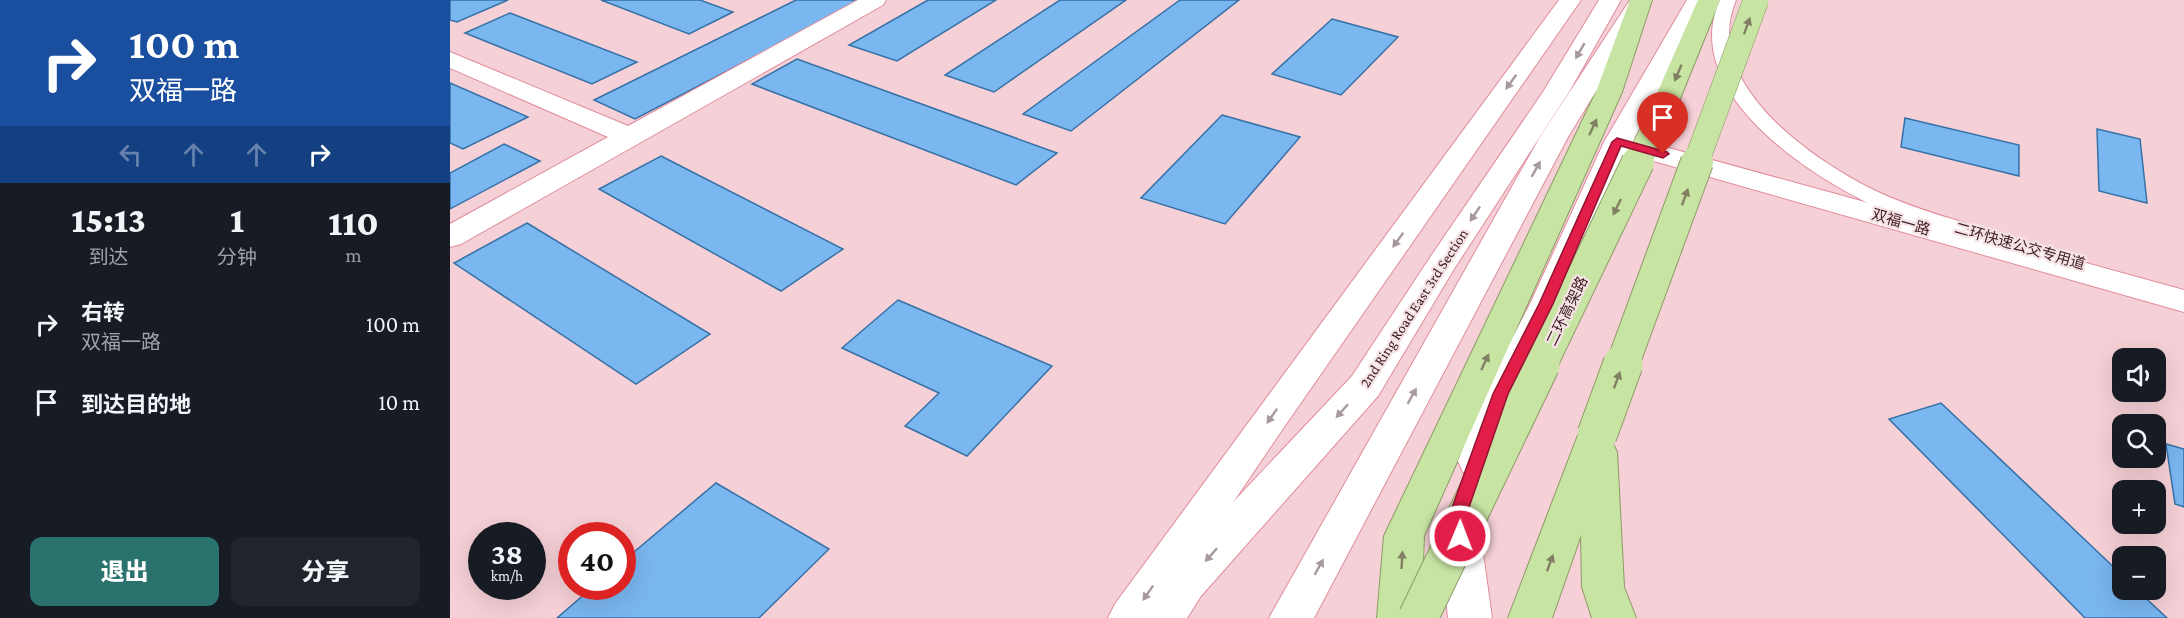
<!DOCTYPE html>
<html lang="zh">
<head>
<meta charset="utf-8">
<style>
	body { margin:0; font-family:"Crimson Pro","Noto Sans SC",serif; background:#20242c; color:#f1f3f6; height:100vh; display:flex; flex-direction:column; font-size:22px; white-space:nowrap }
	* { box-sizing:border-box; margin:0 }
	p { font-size:20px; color:#9ea1a6 }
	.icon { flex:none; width:33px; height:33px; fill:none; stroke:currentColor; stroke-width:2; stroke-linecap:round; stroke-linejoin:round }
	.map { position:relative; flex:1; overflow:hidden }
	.details { display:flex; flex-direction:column; background:#171b24; width:450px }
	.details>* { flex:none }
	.guide { background:#1a4fa0; color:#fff; overflow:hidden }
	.fabs { position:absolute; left:1662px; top:348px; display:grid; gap:12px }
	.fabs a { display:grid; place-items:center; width:54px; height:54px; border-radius:12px; background:#171b24; box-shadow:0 6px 24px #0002; font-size:30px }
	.speed { position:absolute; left:18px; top:522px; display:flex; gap:12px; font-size:30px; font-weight:700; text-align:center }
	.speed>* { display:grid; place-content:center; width:78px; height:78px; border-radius:50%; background:#171b24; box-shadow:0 6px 24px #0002; line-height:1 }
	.speed small { font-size:15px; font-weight:400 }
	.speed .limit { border:9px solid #d22; background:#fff; color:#111 }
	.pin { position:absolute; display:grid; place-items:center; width:51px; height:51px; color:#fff; margin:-62px -26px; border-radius:50% 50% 50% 0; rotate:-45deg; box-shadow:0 0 6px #0007 }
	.pin .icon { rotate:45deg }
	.me { position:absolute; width:66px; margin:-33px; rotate:1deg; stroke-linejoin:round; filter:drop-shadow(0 0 4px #0008) }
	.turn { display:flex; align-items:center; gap:21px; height:126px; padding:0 30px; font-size:27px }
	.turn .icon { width:78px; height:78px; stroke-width:2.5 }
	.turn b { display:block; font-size:42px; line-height:51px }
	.lanes { display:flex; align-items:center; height:57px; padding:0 30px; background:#0003; justify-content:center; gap:30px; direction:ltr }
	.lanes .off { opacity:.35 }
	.eta { display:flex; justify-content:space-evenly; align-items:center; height:102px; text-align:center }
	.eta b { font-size:36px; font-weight:800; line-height:42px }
	.action { display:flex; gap:12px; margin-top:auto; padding:12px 30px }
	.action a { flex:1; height:69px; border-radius:12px; background:#29726d; color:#fff; font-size:24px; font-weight:800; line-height:69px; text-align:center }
	.action a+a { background:#20242c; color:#f1f3f6 }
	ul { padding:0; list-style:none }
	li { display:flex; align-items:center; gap:18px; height:78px; padding:0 30px }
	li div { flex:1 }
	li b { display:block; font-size:22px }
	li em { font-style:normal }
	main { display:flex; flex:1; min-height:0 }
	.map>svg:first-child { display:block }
</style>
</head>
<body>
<main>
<section class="details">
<div class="guide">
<div class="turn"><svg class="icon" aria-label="right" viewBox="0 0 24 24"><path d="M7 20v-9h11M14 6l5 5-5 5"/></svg><div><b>100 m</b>双福一路</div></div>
<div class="lanes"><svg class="icon off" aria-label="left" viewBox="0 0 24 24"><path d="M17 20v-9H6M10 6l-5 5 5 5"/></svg><svg class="icon off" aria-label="ahead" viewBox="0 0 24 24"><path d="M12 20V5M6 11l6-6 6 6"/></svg><svg class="icon off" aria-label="ahead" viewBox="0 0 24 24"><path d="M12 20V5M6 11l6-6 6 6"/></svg><svg class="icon" aria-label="right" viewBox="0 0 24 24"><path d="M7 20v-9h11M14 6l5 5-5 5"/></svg></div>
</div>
<div class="eta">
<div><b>15:13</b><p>到达</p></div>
<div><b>1</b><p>分钟</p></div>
<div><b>110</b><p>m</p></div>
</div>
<ul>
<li><svg class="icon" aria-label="right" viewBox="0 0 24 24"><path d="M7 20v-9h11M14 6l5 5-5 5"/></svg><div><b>右转</b><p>双福一路</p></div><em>100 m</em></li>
<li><svg class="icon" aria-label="arrive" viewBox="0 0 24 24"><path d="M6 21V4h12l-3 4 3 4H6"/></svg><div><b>到达目的地</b></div><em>10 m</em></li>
</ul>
<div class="action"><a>退出</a><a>分享</a></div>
</section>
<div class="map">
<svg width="1734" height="618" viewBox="0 0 1734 618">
	<rect width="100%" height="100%" fill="#f5d0d6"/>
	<!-- building -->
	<g fill="#7ab6f0" stroke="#3671a6" stroke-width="1.5">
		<polygon points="0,0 58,0 7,22 0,20"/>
		<polygon points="151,0 250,0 283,12 239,34"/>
		<polygon points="346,0 414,0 185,119 144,100"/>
		<polygon points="478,0 546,0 447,61 399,45"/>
		<polygon points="610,0 676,0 544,92 495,75"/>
		<polygon points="730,0 789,0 621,131 573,114"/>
		<polygon points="60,13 187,62 142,84 15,33"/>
		<polygon points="882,19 948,37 891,95 822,74"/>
		<polygon points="347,59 607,153 566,185 302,84"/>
		<polygon points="0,83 78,117 13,149 0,143"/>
		<polygon points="772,115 850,137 775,224 691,198"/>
		<polygon points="1455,118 1569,145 1569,176 1451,147"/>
		<polygon points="1647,129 1690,139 1697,203 1649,191"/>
		<polygon points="54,144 90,161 0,209 0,173"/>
		<polygon points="211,156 393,249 331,291 149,189"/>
		<polygon points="77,223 260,334 186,384 4,263"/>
		<polygon points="448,300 602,366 517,456 455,426 489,393 392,348"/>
		<polygon points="1491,403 1672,575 1672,590 1687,590 1717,618 1635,618 1439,419"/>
		<polygon points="1716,444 1734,449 1734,507 1725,504"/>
		<polygon points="266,483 379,549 309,618 107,618 144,586 172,586 172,562"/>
	</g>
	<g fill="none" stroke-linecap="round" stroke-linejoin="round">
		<defs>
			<path id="service" d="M1270 0H1286C1250 84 1364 161 1428 192 1456 205 1485 214 1515 223L1518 228 1515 233C1498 238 1474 226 1458 220 1382 193 1225 99 1270 0Z"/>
			<g id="minor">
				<polygon points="408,0 436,0 433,5 11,244 0,247 0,224 158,137 0,68 0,52 178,126"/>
				<polygon points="1168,134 1734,290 1734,312 1158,148 1154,142 1158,136"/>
			</g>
			<g id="tertiary">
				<polygon points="1109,0 1131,0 832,430 705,618 658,618 665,604"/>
				<polygon points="1237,0 1259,0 1182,142 1112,304 1069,394 1041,472 1027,477 1013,472 1008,461 1033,394 1080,304 1154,142"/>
				<polygon points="1009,507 1023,512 1029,524 1042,618 998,618 989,524 995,512"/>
			</g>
			<g id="secondary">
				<polygon points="1149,0 1171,0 1119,92 1004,269 928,396 751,596 737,618 690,618 697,604 721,568 902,376 981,256 1093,92"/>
				<polygon points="1180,0 1202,0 1118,137 864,618 819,618 1090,137"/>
			</g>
			<g id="trunk">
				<polygon points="1180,0 1202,0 1172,92 974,536 971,618 927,618 934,536 1146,92"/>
				<polygon points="1248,0 1270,0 1223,116 1219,122 1210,124 1201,122 1197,116"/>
				<polygon points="1147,420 1160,424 1166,435 1163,444 1167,452 1174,587 1186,618 1142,618 1132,587 1131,535 1102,618 1058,618 1128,435 1134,424"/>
			</g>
		</defs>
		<!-- service casing -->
		<use href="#service" stroke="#e18c9c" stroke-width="2"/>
		<!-- minor casing -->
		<use href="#minor" stroke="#e18c9c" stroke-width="2"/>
		<!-- tertiary casing -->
		<use href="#tertiary" stroke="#e18c9c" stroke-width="2"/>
		<!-- secondary casing -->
		<use href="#secondary" stroke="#e18c9c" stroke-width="2"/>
		<!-- trunk casing -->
		<use href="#trunk" stroke="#8e9a67" stroke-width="2"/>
		<!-- service -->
		<use href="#service" fill="#fff" fill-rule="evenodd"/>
		<!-- minor -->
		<use href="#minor" fill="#fff" fill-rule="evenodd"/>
		<!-- tertiary -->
		<use href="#tertiary" fill="#fff" fill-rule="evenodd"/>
		<!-- secondary -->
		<use href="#secondary" fill="#fff" fill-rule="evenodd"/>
		<!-- trunk -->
		<use href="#trunk" fill="#c7e4a3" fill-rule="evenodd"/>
		<defs>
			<g id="trunk-bridge-far2">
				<polyline points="1187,163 1210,116"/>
				<polyline points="1246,163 1306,0"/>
			</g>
			<g id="trunk-bridge-far1">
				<polyline points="1090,366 1188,162"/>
				<polyline points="1172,366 1247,162"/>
			</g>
			<g id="trunk-bridge">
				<polyline points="1147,435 1173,364"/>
				<polyline points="968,618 1090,364"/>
			</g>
		</defs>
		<!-- trunk-bridge-far2 casing -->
		<use href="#trunk-bridge-far2" stroke="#8e9a67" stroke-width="26" stroke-linecap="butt"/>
		<!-- trunk-bridge-far1 casing -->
		<use href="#trunk-bridge-far1" stroke="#8e9a67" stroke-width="34" stroke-linecap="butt"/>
		<!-- trunk-bridge casing -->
		<use href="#trunk-bridge" stroke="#8e9a67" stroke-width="41" stroke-linecap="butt"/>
		<!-- trunk-bridge-far2 -->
		<use href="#trunk-bridge-far2" stroke="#c7e4a3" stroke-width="25"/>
		<!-- trunk-bridge-far1 -->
		<use href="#trunk-bridge-far1" stroke="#c7e4a3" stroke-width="32"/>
		<!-- trunk-bridge -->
		<use href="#trunk-bridge" stroke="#c7e4a3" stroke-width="39"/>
	</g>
	<!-- one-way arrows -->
	<defs><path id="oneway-solid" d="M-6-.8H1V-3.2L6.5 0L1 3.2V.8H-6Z" transform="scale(1.5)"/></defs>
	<g fill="#828063">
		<use href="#oneway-solid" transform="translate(1297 26) rotate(-70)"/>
		<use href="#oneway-solid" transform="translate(1228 73) rotate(113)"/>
		<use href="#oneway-solid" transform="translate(1143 127) rotate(-65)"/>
		<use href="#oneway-solid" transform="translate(1235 197) rotate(-70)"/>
		<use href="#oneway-solid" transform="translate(1167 207) rotate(116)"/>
		<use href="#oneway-solid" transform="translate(1035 362) rotate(-65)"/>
		<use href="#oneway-solid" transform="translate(1167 380) rotate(-70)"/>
		<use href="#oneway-solid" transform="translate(952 560) rotate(-87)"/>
		<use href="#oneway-solid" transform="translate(1100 563) rotate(-70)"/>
	</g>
	<g fill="#a8999c">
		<use href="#oneway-solid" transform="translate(1130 51) rotate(120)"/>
		<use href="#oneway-solid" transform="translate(1061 82) rotate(126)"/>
		<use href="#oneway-solid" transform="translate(1086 169) rotate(-61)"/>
		<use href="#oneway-solid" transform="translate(1025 214) rotate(124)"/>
		<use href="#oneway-solid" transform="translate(948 240) rotate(126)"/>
		<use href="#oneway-solid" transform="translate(962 396) rotate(-61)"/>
		<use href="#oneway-solid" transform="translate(892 411) rotate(132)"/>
		<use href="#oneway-solid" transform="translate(822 416) rotate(125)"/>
		<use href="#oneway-solid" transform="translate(761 555) rotate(132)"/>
		<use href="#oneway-solid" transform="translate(869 567) rotate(-61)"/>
		<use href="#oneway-solid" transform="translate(698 593) rotate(125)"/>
	</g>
	<!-- route -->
	<polygon fill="#e11d48" stroke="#92132f" stroke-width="1.5" points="1167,138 1217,152 1219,154 1213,158 1171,146 1103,304 1058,394 1016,516 1019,536 1016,541 1010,543 1004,541 999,516 1043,394 1089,304 1162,142"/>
	<g text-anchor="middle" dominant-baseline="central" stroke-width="4.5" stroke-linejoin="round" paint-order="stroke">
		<!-- street labels -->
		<g font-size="15" fill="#3d1c23" stroke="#f6e3e5">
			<text transform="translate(1451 222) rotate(16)">双福一路</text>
			<text transform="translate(1570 246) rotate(16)">二环快速公交专用道</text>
			<text transform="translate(964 308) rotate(-57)">2nd Ring Road East 3rd Section</text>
			<text transform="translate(1117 311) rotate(-64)">二环高架路</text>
		</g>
	</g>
</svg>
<div class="fabs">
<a><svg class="icon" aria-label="sound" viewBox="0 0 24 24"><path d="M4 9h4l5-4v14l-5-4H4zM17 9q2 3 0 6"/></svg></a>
<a><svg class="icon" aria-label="search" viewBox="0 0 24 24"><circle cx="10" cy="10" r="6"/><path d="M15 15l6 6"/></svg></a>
<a>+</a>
<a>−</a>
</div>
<div class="speed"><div>38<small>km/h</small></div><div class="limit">40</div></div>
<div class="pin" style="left:1213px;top:154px;background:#d93025"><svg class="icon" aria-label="arrive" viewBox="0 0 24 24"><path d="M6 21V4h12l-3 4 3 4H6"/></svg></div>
<svg class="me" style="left:1010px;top:536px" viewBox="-20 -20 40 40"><circle r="17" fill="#e11d48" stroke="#fff" stroke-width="3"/><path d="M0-11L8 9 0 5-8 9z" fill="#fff"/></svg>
</div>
</main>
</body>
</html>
